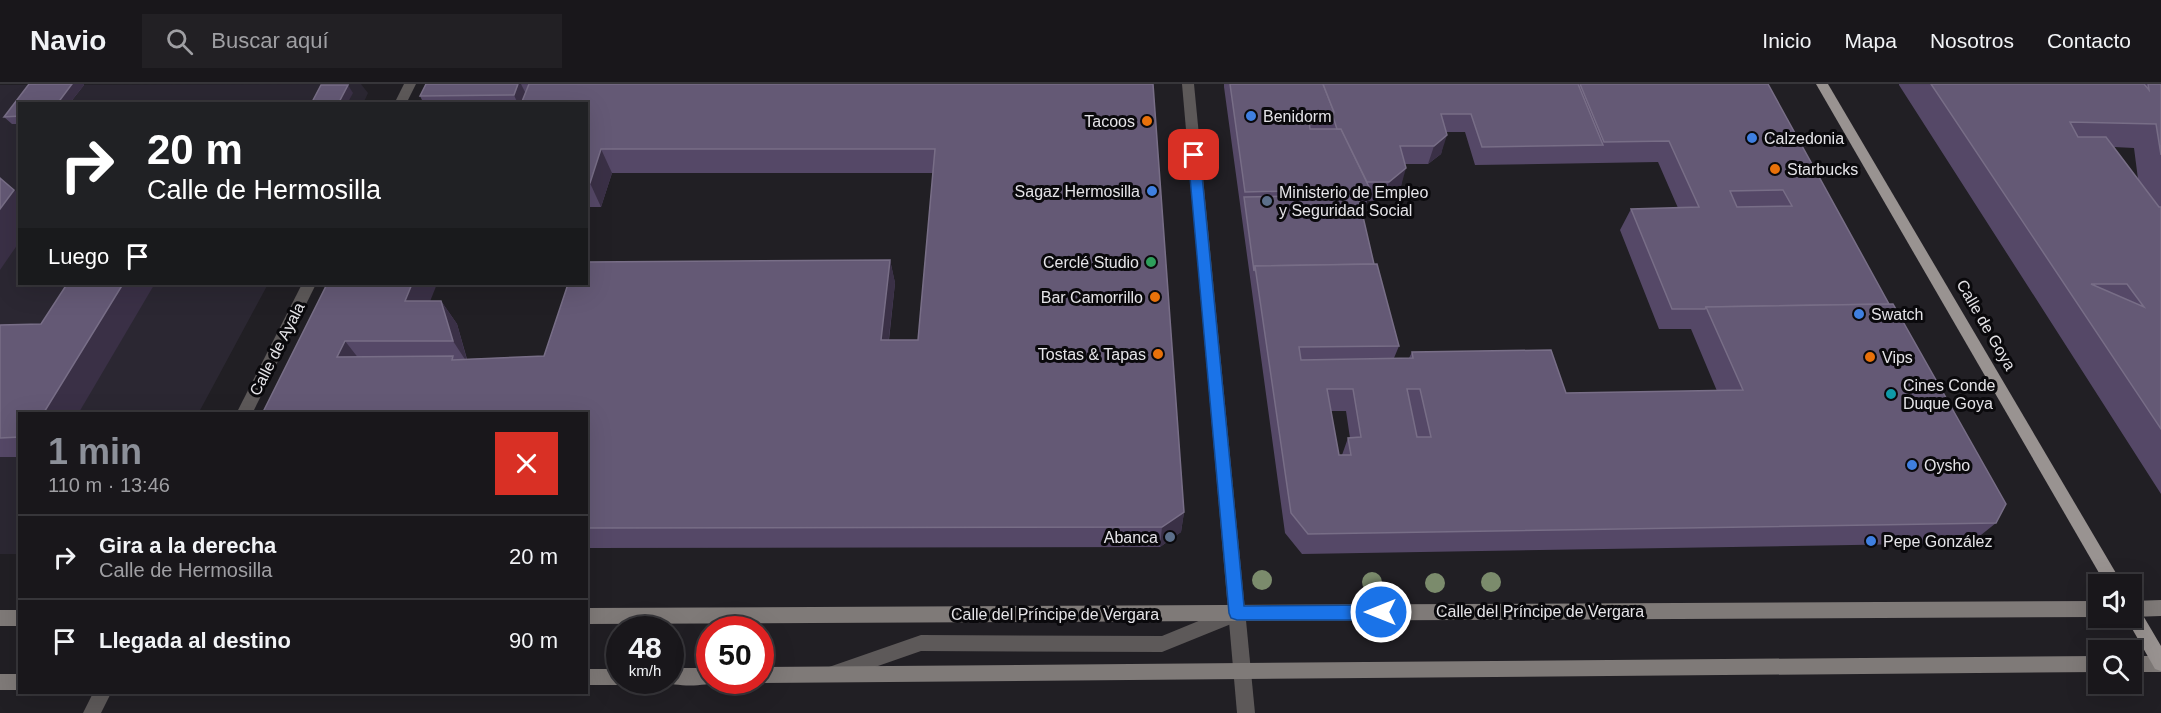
<!DOCTYPE html>
<html lang="es">
<head>
<meta charset="utf-8">
<style>
	body { margin:0; font-family:Helvetica,sans-serif; background:#222024; color:#f1f3f6; height:100vh; display:flex; flex-direction:column; font-size:22px; white-space:nowrap }
	* { box-sizing:border-box; margin:0 }
	p { font-size:20px; color:#9f9fa3 }
	.icon { flex:none; width:33px; height:33px; fill:none; stroke:currentColor; stroke-width:2; stroke-linecap:round; stroke-linejoin:round }
	.map { position:relative; flex:1; overflow:hidden }
	.side { position:absolute; left:18px; top:328px; width:570px; height:282px; display:flex; flex-direction:column; background:#19171b; border-radius:0px; box-shadow:0 6px 24px #0002,0 0 0 2px #37363a }
	.side>* { flex:none }
	.guide { position:absolute; left:18px; top:18px; width:570px; height:183px; border-radius:0px; box-shadow:0 6px 24px #0002,0 0 0 2px #37363a; background:#202124; color:#fff; overflow:hidden }
	.controls { position:absolute; left:2088px; top:490px; display:grid; gap:12px }
	.controls a { display:grid; place-items:center; width:54px; height:54px; border-radius:0px; background:#19171b; box-shadow:0 6px 24px #0002,0 0 0 2px #37363a; font-size:30px }
	.speed { position:absolute; left:606px; top:532px; display:flex; gap:12px; font-size:30px; font-weight:700; text-align:center }
	.speed>* { display:grid; place-content:center; width:78px; height:78px; border-radius:50%; background:#19171b; box-shadow:0 6px 24px #0002,0 0 0 2px #37363a; line-height:1 }
	.speed small { font-size:15px; font-weight:400 }
	.speed .limit { border:9px solid #d22; background:#fff; color:#111 }
	.pin { position:absolute; display:grid; place-items:center; width:51px; height:51px; color:#fff; margin:-26px; border-radius:12px; box-shadow:0 3px 9px #0006 }
	.me { position:absolute; width:66px; margin:-33px; rotate:270deg; stroke-linejoin:round; filter:drop-shadow(0 0 4px #0008) }
	.turn { display:flex; align-items:center; gap:21px; height:126px; padding:0 30px; font-size:27px }
	.turn .icon { width:78px; height:78px; stroke-width:2.5 }
	.turn b { display:block; font-size:42px; line-height:51px }
	.then { display:flex; align-items:center; height:57px; padding:0 30px; background:#0003; gap:12px; font-size:22px }
	.round { display:grid; place-items:center; flex:none; width:63px; height:63px; border-radius:0px; background:#222024 }
	.overview { display:flex; align-items:center; justify-content:space-between; height:102px; padding:0 30px }
	h1 { font-size:36px; font-weight:700; line-height:45px; color:#8c9099 }
	ul { padding:0; list-style:none }
	li { display:flex; align-items:center; gap:18px; height:84px; padding:0 30px; border-top:2px solid #37363a }
	li div { flex:1 }
	li b { display:block; font-size:22px }
	li em { font-style:normal }
	header { display:flex; align-items:center; gap:36px; box-sizing:border-box; height:84px; padding:0 30px; background:#19171b; border-bottom:2px solid #37363a }
	header strong { font-size:28px }
	nav { display:flex; gap:33px; margin-inline-start:auto; font-size:21px }
	.search { width:420px; height:54px; background:#222024; display:flex; align-items:center; gap:15px; box-sizing:border-box; padding:0 21px; border-radius:0px; color:#9f9fa3; font-size:22px }
	.map>svg:first-child { display:block }
</style>
</head>
<body>
<header>
<strong>Navio</strong>
<div class="search"><svg class="icon" aria-label="search" viewBox="0 0 24 24"><circle cx="10" cy="10" r="6"/><path d="M15 15l6 6"/></svg>Buscar aquí</div>
<nav><a>Inicio</a><a>Mapa</a><a>Nosotros</a><a>Contacto</a></nav>
</header>
<div class="map">
<svg width="2161" height="629" viewBox="0 0 2161 629">
	<rect width="100%" height="100%" fill="#211f24"/>
	<!-- built -->
	<polygon fill="#2b2732" points="361,0 368,9 363,20 20,20 20,200 268,200 198,330 20,330 19,470 0,470 0,1"/>
	<g fill="none" stroke-linecap="round" stroke-linejoin="round">
		<!-- service -->
		<polygon fill="#5d5959" fill-rule="evenodd" points="1235,522 1241,524 1244,530 1241,536 1162,568 921,567 835,597 829,595 826,589 829,583 921,551 1162,552"/>
		<!-- minor -->
		<g fill="#5d5959" fill-rule="evenodd">
			<polygon points="404,0 416,0 406,20 394,20"/>
			<polygon points="1182,0 1194,0 1255,629 1237,629"/>
			<polygon points="302,200 316,200 252,330 236,330"/>
			<polygon points="93,609 111,609 101,629 83,629"/>
		</g>
		<!-- secondary -->
		<g fill="#7f7a78" fill-rule="evenodd">
			<polygon points="2161,516 2161,532 2132,533 2132,517"/>
			<polygon points="2098,517 2098,533 586,540 586,524"/>
			<rect x="0" y="526" width="20" height="16"/>
			<polygon points="2098,572 2098,588 760,599 754,597 760,597 760,583"/>
			<rect x="2132" y="572" width="29" height="16"/>
			<path d="M670 584H710V597H717C705 603 675 603 663 597H670Z"/>
			<polygon points="586,585 620,585 620,597 627,597 620,601 586,601"/>
			<rect x="0" y="590" width="20" height="16"/>
		</g>
		<!-- primary -->
		<g fill="#999391" fill-rule="evenodd">
			<polygon points="1816,0 1828,0 2123,501 2106,501"/>
			<polygon points="2132,520 2138,523 2161,562 2161,587 2155,585 2126,534 2132,534"/>
		</g>
	</g>
	<!-- trees -->
	<g fill="#7b8b6c">
		<circle cx="1262" cy="496" r="10"/>
		<circle cx="1372" cy="498" r="10"/>
		<circle cx="1491" cy="498" r="10"/>
		<circle cx="1435" cy="499" r="10"/>
	</g>
	<!-- wall -->
	<g fill="#554867" fill-rule="evenodd">
		<polygon points="29,0 83,0 84,1 69,20 20,20 20,40 12,40 4,33"/>
		<polygon points="426,0 1153,0 1184,428 1181,448 1160,463 586,464 586,330 262,330 327,200 430,217 441,217 457,240 467,275 544,272 890,176 895,199 889,256 918,256 933,89 612,89 601,123 586,123 586,20 424,20 420,12"/>
		<path d="M1224 0H1768L1996 439 1971 459 1302 470 1285 449 1224 3ZM1446 48H1465L1475 81 1658 78 1678 124 1631 125 1620 146 1659 245H1691L1717 307 1566 309 1412 268 1409 274H1394L1399 262 1374 180 1362 129H1363L1367 117 1383 116 1401 102 1405 80H1428L1441 70ZM1331 327H1346L1350 354H1348L1342 371H1339Z"/>
		<path d="M1899 0H2161V410L1899 1ZM2114 63 2134 64 2138 95Z"/>
		<polygon points="67,200 153,200 154,201 20,330 20,373 0,373 0,241 41,240"/>
	</g>
	<!-- shaded-wall -->
	<g fill="#3a3046">
		<polygon points="72,0 83,0 84,1 69,20 57,20"/>
		<polygon points="518,0 521,0 531,20 518,20 514,11"/>
		<polygon points="348,1 353,9 347,20 338,20"/>
		<polygon points="1447,51 1441,70 1428,80 1434,62"/>
		<polygon points="601,65 612,89 601,123 590,99"/>
		<polygon points="1406,84 1401,102 1383,116 1389,98"/>
		<polygon points="14,106 20,111 20,157 0,186 0,125"/>
		<polygon points="890,176 895,199 886,279 881,256"/>
		<polygon points="123,200 153,200 154,201 78,330 43,330"/>
		<polygon points="412,200 437,200 421,240 405,217"/>
		<polygon points="441,217 457,240 468,280 453,257"/>
		<polygon points="345,257 363,280 337,273"/>
		<polygon points="1184,428 1181,448 1160,463 1162,443"/>
	</g>
	<!-- building -->
	<g fill="#645975" stroke="#786e87" stroke-width="1.5" fill-rule="evenodd">
		<polygon points="29,0 72,0 57,20 20,20 20,32 4,33"/>
		<polygon points="426,0 518,0 514,11 420,12"/>
		<polygon points="529,0 1153,0 1184,428 1162,443 586,444 586,330 262,330 327,200 412,200 405,217 441,217 453,257 345,257 337,273 453,272 452,276 544,272 568,200 586,200 586,178 890,176 881,256 918,256 935,65 601,65 590,99 586,99 586,20 521,20"/>
		<polygon points="1230,0 1323,0 1334,28 1308,28 1310,45 1341,45 1370,105 1245,108"/>
		<polygon points="1323,0 1578,0 1603,61 1482,63 1471,30 1441,30 1447,51 1434,62 1400,62 1406,84 1389,98 1367,98 1341,45 1337,45 1333,33 1334,28"/>
		<path d="M1580 0H1768L1889 220 1706 223 1705 225H1672L1631 125 1699 123 1669 57 1604 58ZM1783 106 1792 122 1737 123 1730 107Z"/>
		<path d="M1931 0H2144L2149 6 2148 0H2161V71L2156 40 2070 38 2078 53H2106L2159 123H2161V345ZM2091 200H2127L2144 223Z"/>
		<polygon points="321,1 348,1 338,20 311,20"/>
		<polygon points="0,94 14,106 0,125"/>
		<polygon points="1358,111 1374,180 1255,182 1254,187 1244,113"/>
		<path d="M1377 180 1399 262 1299 263 1301 276 1413 274 1412 268 1551 266 1566 309 1743 306 1706 223 1893 220 2006 420 1996 439 1308 450 1291 429 1255 182ZM1327 305H1353L1361 353 1348 354 1351 371H1339ZM1407 305H1420L1431 353H1417Z"/>
		<polygon points="67,200 123,200 43,330 20,330 20,353 0,354 0,241 41,240"/>
	</g>
	<!-- route -->
	<polygon fill="#1a73e8" stroke="#114b97" stroke-width="1.5" points="1194,67 1200,71 1244,522 1381,521 1386,523 1388,528 1386,533 1381,536 1237,536 1231,534 1229,529 1188,71"/>
	<!-- markers -->
	<g fill="#3f7fe0" stroke="#0a090c" stroke-width="2">
		<circle cx="1251" cy="32" r="6"/>
		<circle cx="1752" cy="54" r="6"/>
		<circle cx="1152" cy="107" r="6"/>
		<circle cx="1859" cy="230" r="6"/>
		<circle cx="1912" cy="381" r="6"/>
		<circle cx="1871" cy="457" r="6"/>
	</g>
	<g fill="#e8710a" stroke="#0a090c" stroke-width="2">
		<circle cx="1147" cy="37" r="6"/>
		<circle cx="1775" cy="85" r="6"/>
		<circle cx="1155" cy="213" r="6"/>
		<circle cx="1158" cy="270" r="6"/>
		<circle cx="1870" cy="273" r="6"/>
	</g>
	<g fill="#5c6f8a" stroke="#0a090c" stroke-width="2">
		<circle cx="1267" cy="117" r="6"/>
		<circle cx="1170" cy="453" r="6"/>
	</g>
	<circle fill="#2e9e5b" stroke="#0a090c" stroke-width="2" cx="1151" cy="178" r="6"/>
	<circle fill="#0f9aa8" stroke="#0a090c" stroke-width="2" cx="1891" cy="310" r="6"/>
	<g text-anchor="middle" dominant-baseline="central" stroke-width="6" stroke-linejoin="round" paint-order="stroke">
		<!-- poi labels -->
		<g font-size="16" fill="#e5e4e8" stroke="#0a090c" text-anchor="start">
			<text x="1263" y="32">Benidorm</text>
			<text x="1135" y="37" text-anchor="end">Tacoos</text>
			<text x="1764" y="54">Calzedonia</text>
			<text x="1787" y="85">Starbucks</text>
			<text x="1140" y="107" text-anchor="end">Sagaz Hermosilla</text>
			<text x="1279" y="108">Ministerio de Empleo<tspan x="1279" dy="18">y Seguridad Social</tspan></text>
			<text x="1139" y="178" text-anchor="end">Cerclé Studio</text>
			<text x="1143" y="213" text-anchor="end">Bar Camorrillo</text>
			<text x="1871" y="230">Swatch</text>
			<text x="1146" y="270" text-anchor="end">Tostas &amp; Tapas</text>
			<text x="1882" y="273">Vips</text>
			<text x="1903" y="301">Cines Conde<tspan x="1903" dy="18">Duque Goya</tspan></text>
			<text x="1924" y="381">Oysho</text>
			<text x="1158" y="453" text-anchor="end">Abanca</text>
			<text x="1883" y="457">Pepe González</text>
		</g>
		<!-- street labels -->
		<g font-size="16" fill="#e5e4e8" stroke="#0a090c">
			<text transform="translate(1986 241) rotate(60)">Calle de Goya</text>
			<text transform="translate(277 265) rotate(-63)">Calle de Ayala</text>
			<text x="1540" y="527">Calle del Príncipe de Vergara</text>
			<text x="1055" y="530">Calle del Príncipe de Vergara</text>
		</g>
	</g>
</svg>
<div class="controls">
<a><svg class="icon" aria-label="sound" viewBox="0 0 24 24"><path d="M4 9h4l5-4v14l-5-4H4zM17 9q2 3 0 6"/></svg></a>
<a><svg class="icon" aria-label="search" viewBox="0 0 24 24"><circle cx="10" cy="10" r="6"/><path d="M15 15l6 6"/></svg></a>
</div>
<div class="speed"><div>48<small>km/h</small></div><div class="limit">50</div></div>
<div class="pin" style="left:1194px;top:71px;background:#d93025"><svg class="icon" aria-label="arrive" viewBox="0 0 24 24"><path d="M6 21V4h12l-3 4 3 4H6"/></svg></div>
<svg class="me" style="left:1381px;top:528px" viewBox="-20 -20 40 40"><circle r="17" fill="#1a73e8" stroke="#fff" stroke-width="3"/><path d="M0-11L8 9 0 5-8 9z" fill="#fff"/></svg>
<div class="guide">
<div class="turn"><svg class="icon" aria-label="right" viewBox="0 0 24 24"><path d="M7 20v-9h11M14 6l5 5-5 5"/></svg><div><b>20 m</b>Calle de Hermosilla</div></div>
<div class="then">Luego<svg class="icon" aria-label="arrive" viewBox="0 0 24 24"><path d="M6 21V4h12l-3 4 3 4H6"/></svg></div>
</div>
<section class="side">
<div class="overview"><div><h1>1 min</h1><p>110 m · 13:46</p></div><a class="round" style="background:#d93025;color:#fff"><svg class="icon" aria-label="close" viewBox="0 0 24 24"><path d="M6 6l12 12M18 6L6 18"/></svg></a></div>
<ul>
<li><svg class="icon" aria-label="right" viewBox="0 0 24 24"><path d="M7 20v-9h11M14 6l5 5-5 5"/></svg><div><b>Gira a la derecha</b><p>Calle de Hermosilla</p></div><em>20 m</em></li>
<li><svg class="icon" aria-label="arrive" viewBox="0 0 24 24"><path d="M6 21V4h12l-3 4 3 4H6"/></svg><div><b>Llegada al destino</b></div><em>90 m</em></li>
</ul>
</section>
</div>
</body>
</html>
